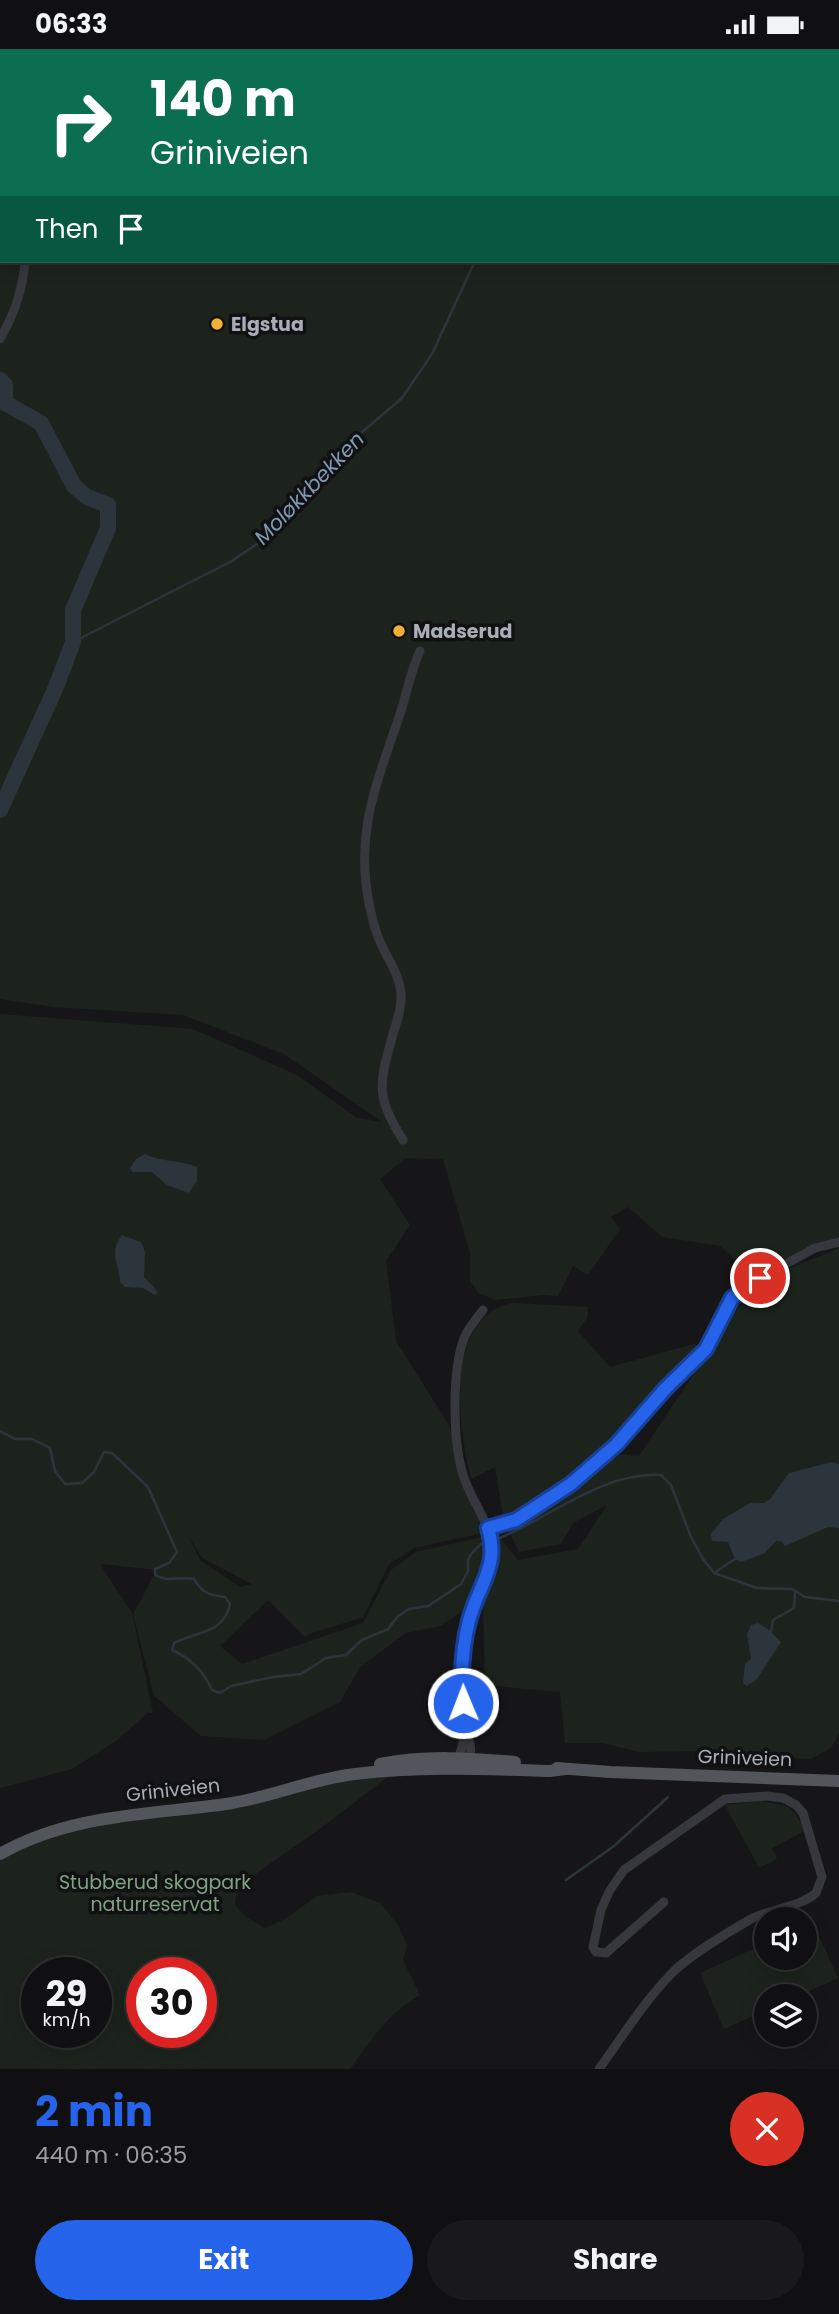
<!DOCTYPE html>
<html lang="en">
<head>
<meta charset="utf-8">
<style>
	body { margin:0; font-family:Poppins,sans-serif; background:#19191b; color:#f1f3f6; height:100vh; display:flex; flex-direction:column; font-size:26px; white-space:nowrap }
	* { box-sizing:border-box; margin:0 }
	p { font-size:23px; color:#9c9d9f }
	.icon { flex:none; width:38px; height:38px; fill:none; stroke:currentColor; stroke-width:2; stroke-linecap:round; stroke-linejoin:round }
	.map { position:relative; height:2020px; overflow:hidden }
	.panel { display:flex; flex-direction:column; background:#101012; flex:1 }
	.panel>* { flex:none }
	.hud { position:absolute; left:0px; top:0px; width:840px; height:214px; box-shadow:0 4px 18px #0003,0 0 0 2px #303032; background:#0b6e4f; color:#fff; overflow:hidden }
	.controls { position:absolute; left:754px; top:1858px; display:grid; gap:14px }
	.controls a { display:grid; place-items:center; width:63px; height:63px; border-radius:50%; background:#101012; box-shadow:0 4px 18px #0003,0 0 0 2px #303032; font-size:35px }
	.speed { position:absolute; left:21px; top:1908px; display:flex; gap:14px; font-size:35px; font-weight:700; text-align:center }
	.speed>* { display:grid; place-content:center; width:91px; height:91px; border-radius:50%; background:#101012; box-shadow:0 4px 18px #0003,0 0 0 2px #303032; line-height:1 }
	.speed small { font-size:18px; font-weight:400 }
	.speed .limit { border:10px solid #d22; background:#fff; color:#111 }
	.pin { position:absolute; display:grid; place-items:center; width:60px; height:60px; color:#fff; margin:-30px; border:4px solid #fff; border-radius:50%; box-shadow:0 2px 7px #0007 }
	.me { position:absolute; width:77px; margin:-38px; rotate:359deg; stroke-linejoin:round; filter:drop-shadow(0 0 5px #0008) }
	.turn { display:flex; align-items:center; gap:24px; height:147px; padding:0 35px; font-size:32px }
	.turn .icon { width:91px; height:91px; stroke-width:2.5 }
	.turn b { display:block; font-size:49px; line-height:60px }
	.then { display:flex; align-items:center; height:66px; padding:0 35px; background:#0003; gap:14px; font-size:26px }
	.round { display:grid; place-items:center; flex:none; width:74px; height:74px; border-radius:37px; background:#19191b }
	.headline { display:flex; align-items:center; justify-content:space-between; height:119px; padding:0 35px }
	h1 { font-size:42px; font-weight:700; line-height:52px; color:#2563eb }
	.action { display:flex; gap:14px; margin-top:auto; padding:14px 35px }
	.action a { flex:1; height:80px; border-radius:42px; background:#2563eb; color:#fff; font-size:28px; font-weight:700; line-height:80px; text-align:center }
	.action a+a { background:#19191b; color:#f1f3f6 }
	.status { display:flex; justify-content:space-between; align-items:center; height:49px; padding:0 35px; background:#101012; direction:ltr }
	.status svg { height:19px; fill:currentColor }
	.map>svg:first-child { display:block }
</style>
</head>
<body>
<div class="status"><b>06:33</b><svg viewBox="0 0 49 12"><path d="M0 12V9h3v3zM5 12V6h3v6zM10 12V3h3v9zM15 12V0h3v12zM26 1h20v11H26zM47 4h2v5h-2z"/></svg></div>
<div class="map">
<svg width="839" height="2020" viewBox="0 0 839 2020">
	<rect width="100%" height="100%" fill="#161618"/>
	<!-- green -->
	<g fill="#1c231d" fill-rule="evenodd">
		<path d="M0 0H839V1189L805 1199 735 1237 742 1218 721 1197 662 1188 628 1158 611 1168 620 1180 588 1226 573 1217 558 1247 543 1246 496 1251 478 1244 470 1232V1204L443 1110 406 1109 380 1130 410 1176 386 1212 396 1292 449 1376 474 1458 518 1511 578 1500 607 1456 573 1474 561 1495 519 1503 503 1468 495 1418 471 1430C459 1381 442 1267 512 1254 518 1253 527 1255 533 1255 552 1256 570 1257 588 1258L587 1269 578 1282 610 1318 694 1295 698 1298 638 1364 596 1403 639 1407 738 1259 773 1226 839 1199V1685L831 1699 811 1710 706 1702 639 1703 602 1694H565L560 1643 485 1636 482 1508 480 1525 466 1560 440 1577 406 1584 360 1618 340 1653 264 1691 201 1687 154 1647 133 1565 157 1521 101 1515V1517L132 1564 153 1664H148L116 1692 72 1720 0 1739V965L193 980 297 1026 357 1069 382 1073 284 1005 183 966 53 958 0 950ZM2 2H838V212H2ZM483 1484 482 1488 416 1503 391 1521 363 1574 242 1615 220 1597 268 1551 304 1587 363 1568 389 1515 414 1499ZM188 1486 202 1509 252 1535 240 1538 200 1511Z"/>
		<path d="M389 1727 321 1779 241 1835 235 1850V1856L246 1868 265 1879 285 1870 317 1847 351 1843 380 1854 399 1877 407 1897 403 1911 420 1946C387 1965 372 1990 350 2020H0V1809L39 1787 325 1734ZM37 1923H96V1983H37ZM142 1923H201V1983H142Z"/>
		<path d="M759 1752C788 1756 793 1755 805 1782L772 1799 777 1810 759 1819 725 1756Z"/>
		<polygon points="813,1874 838,1929 796,1948 766,1948 766,1961 724,1980 700,1924 766,1894 766,1909 805,1909 805,1877"/>
	</g>
	<!-- water -->
	<g fill="#2c353c">
		<path d="M145 1105C160 1113 181 1111 197 1118V1132L189 1144 167 1136 152 1123H132L130 1119 136 1110Z"/>
		<path d="M122 1186 141 1193 145 1203 144 1228 158 1243 155 1246 143 1239 125 1238 120 1233C119 1211 108 1206 122 1186Z"/>
		<polygon points="832,1413 839,1415 839,1479 828,1478 785,1497 781,1492 776,1492 765,1504 741,1513 735,1510 728,1493 712,1492 711,1485 723,1470 750,1454 764,1454 770,1450 789,1424"/>
		<polygon points="758,1574 768,1580 781,1593 757,1630 747,1637 743,1634 745,1615 751,1610 747,1585 751,1576"/>
	</g>
	<g fill="none" stroke-linecap="round" stroke-linejoin="round">
		<!-- stream -->
		<g stroke="#2c353c" stroke-width="2.5">
			<polyline points="559,2 560,0"/>
			<polyline points="838,120 839,118"/>
			<polyline points="838,128 839,133"/>
			<polyline points="838,151 839,149"/>
			<polyline points="73,593 230,513 267,488 333,408 402,349 432,305 475,212"/>
			<path d="M0 1382 15 1390H32L50 1399 55 1422 65 1435 82 1434 94 1423 104 1403 112 1404 148 1438 177 1503 169 1514 155 1520V1526C168 1534 180 1527 194 1530 203 1545 209 1546 225 1548L230 1555C225 1584 196 1583 174 1594L172 1601C192 1610 203 1622 212 1641L220 1644 231 1637 273 1628 301 1625 326 1609 346 1606 362 1591 388 1580 398 1567 409 1560 428 1557 461 1535 468 1522V1511L471 1505 481 1495 488 1492"/>
			<path d="M495 1491C549 1470 600 1423 661 1426L671 1436 691 1488 703 1510 714 1524 757 1539 792 1540 805 1548 839 1552"/>
			<polyline points="714,1524 735,1510"/>
			<polyline points="771,1583 773,1571 794,1559 795,1543"/>
			<polyline points="566,1831 614,1797 668,1748"/>
		</g>
		<!-- river -->
		<polyline stroke="#2c353c" stroke-width="16" points="0,331 5,336 5,354 41,374 74,437 87,448 108,456 108,479 73,561 73,593 56,638 0,761"/>
		<!-- minor -->
		<g stroke="#37383d" stroke-width="9">
			<path d="M0 290C14 266 23 240 25 212"/>
			<path d="M403 1091C375 1046 379 1035 393 985 397 972 402 958 401 944 399 922 384 906 377 885 374 877 372 868 370 859 354 786 376 736 399 668 407 645 410 623 420 602"/>
			<polyline points="488,1479 516,1471 571,1435 616,1396 665,1340 706,1300 732,1249 760,1229 815,1199 839,1193"/>
			<path d="M465 1679C469 1690 474 1702 468 1713"/>
			<path d="M458 1709C470 1684 461 1658 461 1631 462 1614 466 1595 468 1578 472 1551 495 1526 492 1498 490 1475 474 1455 466 1434 452 1400 451 1321 465 1287 469 1278 477 1269 483 1261"/>
			<path d="M599 2020C622 1988 644 1953 671 1925 687 1908 730 1882 751 1870 771 1860 800 1858 816 1844L822 1828 803 1764 796 1756 783 1749 767 1747 725 1750 624 1821 610 1841 601 1861 593 1898 596 1903 606 1904 664 1853"/>
		</g>
		<!-- major -->
		<g stroke="#53555c" stroke-width="12">
			<path d="M380 1715C424 1706 471 1709 515 1713"/>
			<polyline points="557,1719 610,1723 839,1732"/>
			<path d="M0 1805C70 1765 148 1766 226 1755 269 1749 311 1730 355 1725 420 1717 485 1720 550 1722L565 1720"/>
		</g>
	</g>
	<g fill="none" stroke-linecap="round" stroke-linejoin="round">
		<defs>
			<path id="route" d="M463 1654C461 1628 462 1598 469 1572 478 1536 500 1518 488 1479L516 1471 571 1435 616 1396 665 1340 706 1300 732 1249 760 1229"/>
		</defs>
		<!-- route casing -->
		<use href="#route" stroke="#184099" stroke-width="18"/>
		<!-- route -->
		<use href="#route" stroke="#2563eb" stroke-width="12"/>
	</g>
	<!-- markers -->
	<g fill="#f2b134" stroke="#111113" stroke-width="2.5">
		<circle cx="217" cy="275" r="7"/>
		<circle cx="399" cy="582" r="7"/>
	</g>
	<g text-anchor="middle" dominant-baseline="central" stroke-width="7" stroke-linejoin="round" paint-order="stroke">
		<!-- poi labels -->
		<g font-size="19" font-weight="bold" fill="#a8adb8" stroke="#111113" text-anchor="start">
			<text x="231" y="275">Elgstua</text>
			<text x="413" y="582">Madserud</text>
		</g>
		<!-- street labels -->
		<g font-size="19" fill="#a8adb8" stroke="#111113">
			<text transform="translate(745 1709) rotate(2)">Griniveien</text>
			<text transform="translate(173 1741) rotate(-6)">Griniveien</text>
		</g>
		<!-- park labels -->
		<g font-size="19" fill="#7fa381" stroke="#111113">
			<text x="155" y="1833">Stubberud skogpark<tspan x="155" dy="22">naturreservat</tspan></text>
		</g>
		<!-- water labels -->
		<g font-size="21" font-style="italic" fill="#7f9bb3" stroke="#111113">
			<text transform="translate(309 439) rotate(-46)">Moløkkbekken</text>
		</g>
	</g>
</svg>
<div class="controls">
<a><svg class="icon" aria-label="sound" viewBox="0 0 24 24"><path d="M4 9h4l5-4v14l-5-4H4zM17 9q2 3 0 6"/></svg></a>
<a><svg class="icon" aria-label="layers" viewBox="0 0 24 24"><path d="M12 4l9 5-9 5-9-5zM3 14l9 5 9-5"/></svg></a>
</div>
<div class="speed"><div>29<small>km/h</small></div><div class="limit">30</div></div>
<div class="pin" style="left:760px;top:1229px;background:#d93025"><svg class="icon" aria-label="arrive" viewBox="0 0 24 24"><path d="M6 21V4h12l-3 4 3 4H6"/></svg></div>
<svg class="me" style="left:463px;top:1654px" viewBox="-20 -20 40 40"><circle r="17" fill="#2563eb" stroke="#fff" stroke-width="3"/><path d="M0-11L8 9 0 5-8 9z" fill="#fff"/></svg>
<div class="hud">
<div class="turn"><svg class="icon" aria-label="right" viewBox="0 0 24 24"><path d="M7 20v-9h11M14 6l5 5-5 5"/></svg><div><b>140 m</b>Griniveien</div></div>
<div class="then">Then<svg class="icon" aria-label="arrive" viewBox="0 0 24 24"><path d="M6 21V4h12l-3 4 3 4H6"/></svg></div>
</div>
</div>
<section class="panel">
<div class="headline"><div><h1>2 min</h1><p>440 m · 06:35</p></div><a class="round" style="background:#d93025;color:#fff"><svg class="icon" aria-label="close" viewBox="0 0 24 24"><path d="M6 6l12 12M18 6L6 18"/></svg></a></div>
<div class="action"><a>Exit</a><a>Share</a></div>
</section>
</body>
</html>
